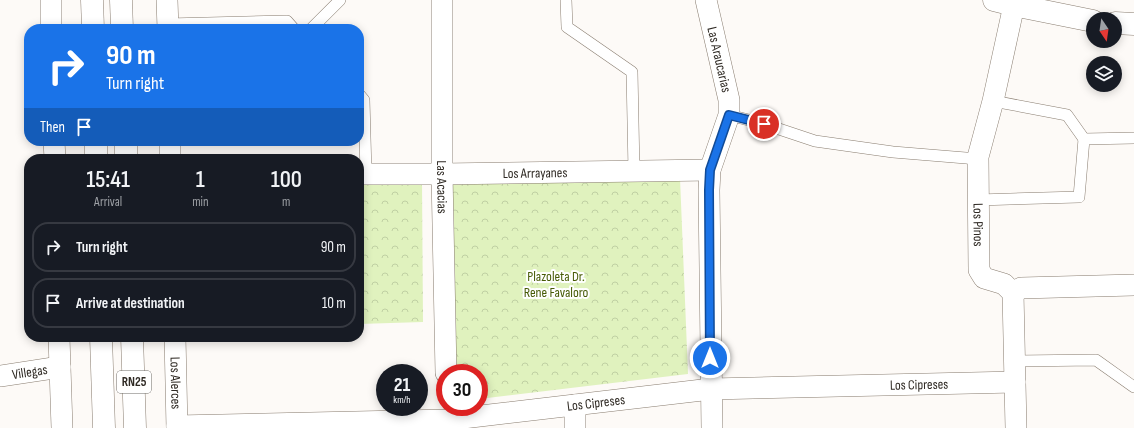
<!DOCTYPE html>
<html lang="en">
<head>
<meta charset="utf-8">
<style>
	body { margin:0; font-family:"Sofia Sans Condensed",sans-serif; background:#242831; color:#f1f3f6; height:100vh; display:flex; flex-direction:column; font-size:15px; white-space:nowrap }
	* { box-sizing:border-box; margin:0 }
	p { font-size:13px; color:#9ea1a6 }
	.icon { flex:none; width:22px; height:22px; fill:none; stroke:currentColor; stroke-width:2; stroke-linecap:round; stroke-linejoin:round }
	.map { position:relative; flex:1; overflow:hidden }
	.panel { position:absolute; left:24px; top:154px; width:340px; height:188px; display:flex; flex-direction:column; background:#171b24; border-radius:16px; box-shadow:0 2px 10px #0003 }
	.panel>* { flex:none }
	.hud { position:absolute; left:24px; top:24px; width:340px; height:122px; border-radius:16px; box-shadow:0 2px 10px #0003; background:#1a73e8; color:#fff; overflow:hidden }
	.needle { width:26px; rotate:167deg }
	.tools { position:absolute; left:1086px; top:12px; display:grid; gap:8px }
	.tools a { display:grid; place-items:center; width:36px; height:36px; border-radius:50%; background:#171b24; box-shadow:0 2px 10px #0003; font-size:20px }
	.speed { position:absolute; left:376px; top:364px; display:flex; gap:8px; font-size:20px; font-weight:700; text-align:center }
	.speed>* { display:grid; place-content:center; width:52px; height:52px; border-radius:50%; background:#171b24; box-shadow:0 2px 10px #0003; line-height:1 }
	.speed small { font-size:10px; font-weight:400 }
	.speed .limit { border:6px solid #d22; background:#fff; color:#111 }
	.pin { position:absolute; display:grid; place-items:center; width:34px; height:34px; color:#fff; margin:-17px; border:2px solid #fff; border-radius:50%; box-shadow:0 1px 4px #0007 }
	.me { position:absolute; width:44px; margin:-22px; rotate:0deg; stroke-linejoin:round; filter:drop-shadow(0 0 3px #0008) }
	.turn { display:flex; align-items:center; gap:14px; height:84px; padding:0 16px; font-size:18px }
	.turn .icon { width:52px; height:52px; stroke-width:2.5 }
	.turn b { display:block; font-size:28px; line-height:34px }
	.then { display:flex; align-items:center; height:38px; padding:0 16px; background:#0003; gap:8px; font-size:15px }
	.eta { display:flex; justify-content:space-evenly; align-items:center; height:68px; text-align:center }
	.eta b { font-size:24px; font-weight:600; line-height:28px }
	ul { padding:0; list-style:none }
	li { display:flex; align-items:center; gap:12px; height:50px; margin:0 8px 6px; padding:0 8px; border:2px solid #363941; border-radius:16px }
	li div { flex:1 }
	li b { display:block; font-size:15px }
	li em { font-style:normal }
	.map>svg:first-child { display:block }
</style>
</head>
<body>
<div class="map">
<svg width="1134" height="428" viewBox="0 0 1134 428">
	<defs>
		<pattern id="park-crowns" width="20" height="18" patternUnits="userSpaceOnUse"><rect width="20" height="18" fill="#e0f2be"/><path d="M2 6a3 3 0 1 1 6 0M12 15a3 3 0 1 1 6 0" fill="none" stroke="#c0d0a3"/></pattern>
	</defs>
	<rect width="100%" height="100%" fill="#fdfaf7"/>
	<!-- park -->
	<g fill="url(#park-crowns)">
		<polygon points="680,178 688,374 479,399 479,373 452,373 447,183"/>
		<polygon points="422,182 423,322 359,324 359,183"/>
	</g>
	<g fill="none" stroke-linecap="round" stroke-linejoin="round">
		<defs>
			<g id="lane">
				<polyline points="566,0 567,27 632,72 634,171"/>
				<polyline points="168,24 287,21 294,29"/>
				<polyline points="311,29 340,0"/>
				<polyline points="359,94 364,100 366,174"/>
				<polyline points="993,101 1067,115 1084,139 1134,138"/>
				<polyline points="729,115 764,124 815,141 893,152 978,159"/>
				<polyline points="978,200 1079,197 1084,139"/>
				<polyline points="1014,361 1096,360 1134,387"/>
			</g>
			<g id="street">
				<polyline points="51,0 51,29"/>
				<polyline points="167,0 168,29"/>
				<path id="s1" d="M442 0V174L446 373"/>
				<path id="s2" d="M706 0 729 100V115L710 170 709 190 712 428"/>
				<path id="s3" d="M1014 5 993 101 978 157 979 270 984 278 1004 284 1013 293 1016 428"/>
				<polyline points="54,141 55,159"/>
				<polyline points="170,141 170,159"/>
				<path id="s4" d="M359 174H442L710 170"/>
				<polyline points="1013,293 1021,288 1134,285"/>
				<polyline points="59,337 62,428"/>
				<path id="s5" d="M175 337 177 428"/>
				<path id="s6" d="M0 376 60 367"/>
				<polyline points="575,405 575,428"/>
				<path id="s7" d="M177 426 446 420 711 389 1015 382"/>
			</g>
			<g id="secondary">
				<polyline points="994,0 1014,5 1093,21"/>
				<polyline points="1115,23 1134,24"/>
			</g>
			<g id="highway">
				<polyline points="92,0 93,29"/>
				<polyline points="121,0 122,29"/>
				<polyline points="96,141 96,159"/>
				<polyline points="126,141 126,159"/>
				<polyline points="101,337 104,428"/>
				<polyline points="132,337 135,428"/>
			</g>
		</defs>
		<!-- lane casing -->
		<use href="#lane" stroke="#897d70" stroke-width="12"/>
		<!-- street casing -->
		<use href="#street" stroke="#897d70" stroke-width="22"/>
		<!-- secondary casing -->
		<use href="#secondary" stroke="#897d70" stroke-width="23"/>
		<!-- highway casing -->
		<use href="#highway" stroke="#897d70" stroke-width="23"/>
		<!-- lane -->
		<use href="#lane" stroke="#fff" stroke-width="11"/>
		<!-- street -->
		<use href="#street" stroke="#fff" stroke-width="21"/>
		<!-- secondary -->
		<use href="#secondary" stroke="#fff" stroke-width="22"/>
		<!-- highway -->
		<use href="#highway" stroke="#fff" stroke-width="22"/>
	</g>
	<g fill="none" stroke-linecap="round" stroke-linejoin="round">
		<defs>
			<polyline id="route" points="710,358 709,190 710,170 729,115 764,124"/>
		</defs>
		<!-- route casing -->
		<use href="#route" stroke="#114b97" stroke-width="10"/>
		<!-- route -->
		<use href="#route" stroke="#1a73e8" stroke-width="7"/>
	</g>
	<g text-anchor="middle" dominant-baseline="central" stroke-width="4" stroke-linejoin="round" paint-order="stroke">
		<!-- shield labels -->
		<rect fill="#fff" stroke="#6d6a66" stroke-width="1" x="117" y="371" width="34" height="22" rx="3"/>
		<g font-size="13" font-weight="bold" fill="#2f2a24">
			<text x="134" y="382">RN25</text>
		</g>
		<!-- street labels -->
		<g font-size="14" fill="#2f2a24" stroke="#fff">
			<text stroke="none"><textPath href="#s2" startOffset="61">Las Araucarias</textPath></text>
			<text stroke="none"><textPath href="#s4" startOffset="176">Los Arrayanes</textPath></text>
			<text stroke="none"><textPath href="#s1" startOffset="187">Las Acacias</textPath></text>
			<text stroke="none"><textPath href="#s3" startOffset="224">Los Pinos</textPath></text>
			<text stroke="none"><textPath href="#s6" startOffset="30">Villegas</textPath></text>
			<text stroke="none"><textPath href="#s5" startOffset="46">Los Alerces</textPath></text>
			<text stroke="none"><textPath href="#s7" startOffset="744">Los Cipreses</textPath></text>
			<text stroke="none"><textPath href="#s7" startOffset="420">Los Cipreses</textPath></text>
		</g>
		<!-- park labels -->
		<g font-size="14" fill="#475b06" stroke="#fff">
			<text x="556" y="276">Plazoleta Dr.<tspan x="556" dy="16">Rene Favaloro</tspan></text>
		</g>
	</g>
</svg>
<div class="tools">
<a><svg class="needle" viewBox="-14 -14 28 28"><path d="M0-13l5 13h-10z" fill="#e53935"/><path d="M0 13l5-13h-10z" fill="#9ea1a6"/></svg></a>
<a><svg class="icon" aria-label="layers" viewBox="0 0 24 24"><path d="M12 4l9 5-9 5-9-5zM3 14l9 5 9-5"/></svg></a>
</div>
<div class="speed"><div>21<small>km/h</small></div><div class="limit">30</div></div>
<div class="pin" style="left:764px;top:124px;background:#d93025"><svg class="icon" aria-label="arrive" viewBox="0 0 24 24"><path d="M6 21V4h12l-3 4 3 4H6"/></svg></div>
<svg class="me" style="left:710px;top:358px" viewBox="-20 -20 40 40"><circle r="17" fill="#1a73e8" stroke="#fff" stroke-width="3"/><path d="M0-11L8 9 0 5-8 9z" fill="#fff"/></svg>
<div class="hud">
<div class="turn"><svg class="icon" aria-label="right" viewBox="0 0 24 24"><path d="M7 20v-9h11M14 6l5 5-5 5"/></svg><div><b>90 m</b>Turn right</div></div>
<div class="then">Then<svg class="icon" aria-label="arrive" viewBox="0 0 24 24"><path d="M6 21V4h12l-3 4 3 4H6"/></svg></div>
</div>
<section class="panel">
<div class="eta">
<div><b>15:41</b><p>Arrival</p></div>
<div><b>1</b><p>min</p></div>
<div><b>100</b><p>m</p></div>
</div>
<ul>
<li><svg class="icon" aria-label="right" viewBox="0 0 24 24"><path d="M7 20v-9h11M14 6l5 5-5 5"/></svg><div><b>Turn right</b></div><em>90 m</em></li>
<li><svg class="icon" aria-label="arrive" viewBox="0 0 24 24"><path d="M6 21V4h12l-3 4 3 4H6"/></svg><div><b>Arrive at destination</b></div><em>10 m</em></li>
</ul>
</section>
</div>
</body>
</html>
